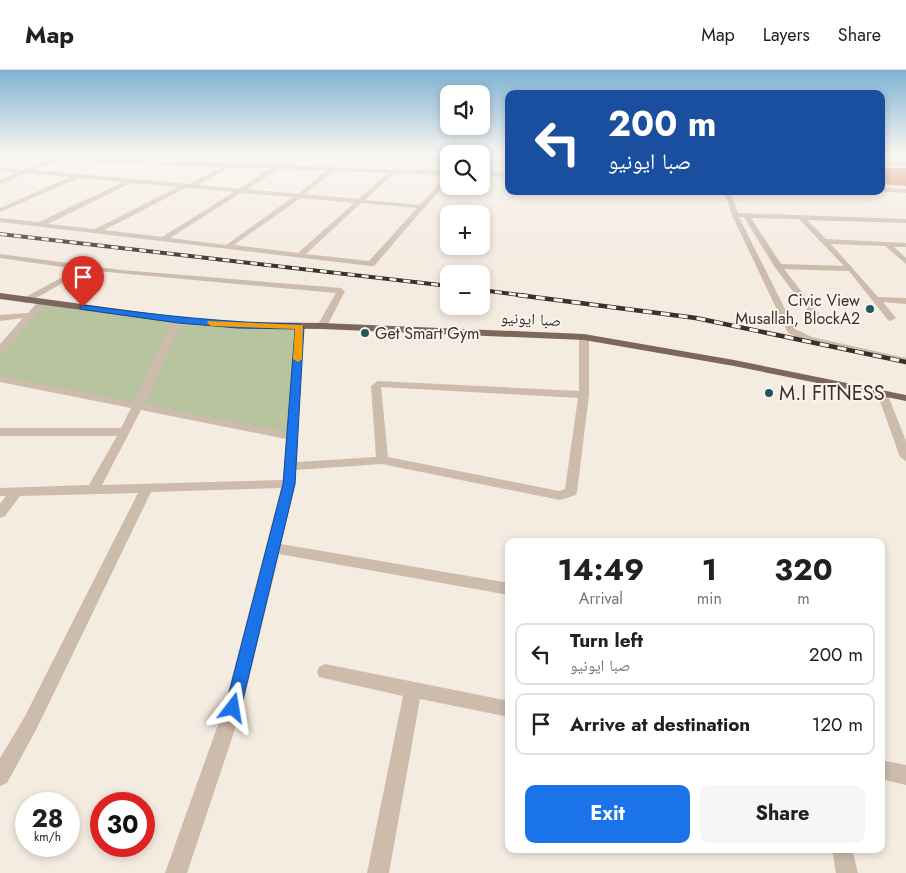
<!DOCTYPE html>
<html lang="en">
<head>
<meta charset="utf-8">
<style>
	body { margin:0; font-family:Jost,"Noto Naskh Arabic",sans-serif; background:#f6f6f6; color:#202124; height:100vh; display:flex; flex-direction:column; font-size:19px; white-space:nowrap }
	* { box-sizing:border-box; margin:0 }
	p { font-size:16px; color:#757577 }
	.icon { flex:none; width:28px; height:28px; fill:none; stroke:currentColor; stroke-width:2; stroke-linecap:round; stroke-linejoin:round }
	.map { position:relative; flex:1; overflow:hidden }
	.panel { position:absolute; left:505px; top:468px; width:380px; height:315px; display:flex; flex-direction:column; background:#fff; border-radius:10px; box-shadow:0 2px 8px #0003 }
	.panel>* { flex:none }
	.hud { position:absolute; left:505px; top:20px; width:380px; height:105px; border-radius:10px; box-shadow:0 2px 8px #0003; background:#1a4fa0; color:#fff; overflow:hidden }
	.buttons { position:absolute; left:440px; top:15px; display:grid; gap:10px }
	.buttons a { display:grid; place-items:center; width:50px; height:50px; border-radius:10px; background:#fff; box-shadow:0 2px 8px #0003; font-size:25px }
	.speed { position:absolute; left:15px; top:722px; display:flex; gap:10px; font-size:25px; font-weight:700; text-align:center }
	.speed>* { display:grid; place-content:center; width:65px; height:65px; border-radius:50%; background:#fff; box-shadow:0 2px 8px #0003; line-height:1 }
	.speed small { font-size:12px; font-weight:400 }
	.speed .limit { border:8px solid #d22; background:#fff; color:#111 }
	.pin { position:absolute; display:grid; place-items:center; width:42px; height:42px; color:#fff; margin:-51px -21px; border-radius:50% 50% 50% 0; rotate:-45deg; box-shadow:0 0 5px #0007 }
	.pin .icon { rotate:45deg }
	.me { position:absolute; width:55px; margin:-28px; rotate:14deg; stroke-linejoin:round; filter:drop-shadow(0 0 4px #0008) }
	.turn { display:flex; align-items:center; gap:18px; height:105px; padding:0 20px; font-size:22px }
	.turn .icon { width:65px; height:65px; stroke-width:2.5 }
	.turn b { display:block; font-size:35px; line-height:42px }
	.eta { display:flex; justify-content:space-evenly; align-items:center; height:85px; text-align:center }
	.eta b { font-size:30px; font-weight:700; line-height:35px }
	.cta { display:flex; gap:10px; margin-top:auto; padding:10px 20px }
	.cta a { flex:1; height:58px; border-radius:10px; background:#1a73e8; color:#fff; font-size:20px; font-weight:700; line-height:58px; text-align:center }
	.cta a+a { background:#f6f6f6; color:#202124 }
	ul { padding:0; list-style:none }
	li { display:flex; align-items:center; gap:15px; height:62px; margin:0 10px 8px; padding:0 10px; border:2px solid #e0e0e0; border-radius:10px }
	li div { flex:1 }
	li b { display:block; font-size:19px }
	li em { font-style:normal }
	header { display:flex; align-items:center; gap:30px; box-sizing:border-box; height:70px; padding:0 25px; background:#fff; border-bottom:1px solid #e0e0e0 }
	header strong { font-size:24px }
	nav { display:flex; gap:28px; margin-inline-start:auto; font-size:18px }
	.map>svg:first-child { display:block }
</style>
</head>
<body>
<header>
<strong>Map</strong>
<nav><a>Map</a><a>Layers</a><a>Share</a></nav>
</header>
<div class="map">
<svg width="906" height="803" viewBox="0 0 906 803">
	<rect width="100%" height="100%" fill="#f4ebe1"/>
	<!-- green -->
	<polygon fill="#b8c4a0" points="45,232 178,250 295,257 293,367 0,308 0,281"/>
	<!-- building -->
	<polygon fill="#c8694b" points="881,98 906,98 906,116 881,114"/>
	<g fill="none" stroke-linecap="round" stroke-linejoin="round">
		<!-- minor -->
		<g fill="#cdbbac" fill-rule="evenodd">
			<path d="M64 84 67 86 65 88 285 95 298 84H303L292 96 449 101V110L426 136V138L423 139 374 196H371L0 152V148L39 152 123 112 79 108 0 142V138L70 107 27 103 0 114V110L18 102 0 101V97L26 100ZM58 91 222 97 190 114 34 100ZM230 97 271 98 239 119 198 115ZM279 99 327 100 298 124 247 119ZM334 101 388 103 358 129 305 124ZM394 103 447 105 420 135 365 130ZM131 113 178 117 95 159 48 154ZM186 118 234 122 162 167 104 160ZM241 123 293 127 226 175 170 168ZM301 128 354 133 298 183 234 175ZM361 133 417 138 369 191 306 184Z"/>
			<polygon points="481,90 509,91 509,95 481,94"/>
			<rect x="881" y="92" width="25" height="4"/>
			<polygon points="481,102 509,103 509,107 481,106"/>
			<polygon points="881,118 906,119 906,123 879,121 881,121"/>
			<path d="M724 121H730L738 143 906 149V153L807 150 826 169 906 173V177H894L906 188V194L885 176 831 174 878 227 906 228V234L883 232 896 248 891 251 888 250 849 201 784 199 823 249 818 252 815 251 774 196 744 147H739L795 259 812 267 906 288V294L806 271 788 263 732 145ZM751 148 799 149 844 196 781 194Z"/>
			<polygon points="0,184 121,200 341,218 345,221 327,256 322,259 317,256 336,223 86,200 27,233 24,232 24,228 77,199 0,188"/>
			<polygon points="45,229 49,232 41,239 3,282 0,283 0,274 23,248 0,251 0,245 28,243 35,235"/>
			<path d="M178 247 183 250 144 334 287 362 295 257 300 254 303 255 297 392 376 387 371 316 378 311 579 321V267L584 264 589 267V325L577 422 576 425 560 430 382 394 296 400 295 414 281 474 509 513V525L279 484 242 638 187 803H165L224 638 281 418 151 422 36 660 7 713 0 716V688L24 648 138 423 20 426 5 446 0 448V434L6 426H0V418L89 415 117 366H0V358H121L131 338 0 312V306L134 332 173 250ZM381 317 578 328 565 419 559 421 388 387ZM141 340 286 369 283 410 102 415Z"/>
			<polygon points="882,320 887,323 906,371 906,391 900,387 877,323"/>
			<polygon points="325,594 509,631 509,647 420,629 389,803 367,803 403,626 319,607 317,602 319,597"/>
			<polygon points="881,690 906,695 906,715 881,709"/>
			<polygon points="832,779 852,779 858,803 836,803"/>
		</g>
		<!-- major -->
		<polygon fill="#7d675c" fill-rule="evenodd" points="0,223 178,247 238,252 322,253 584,264 734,290 906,325 906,331 734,296 584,270 322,259 238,258 178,253 0,229"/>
		<defs>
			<g id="rail-far1">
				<polyline points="0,164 449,216"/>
				<polyline points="481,220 528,226"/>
			</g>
			<polyline id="rail" points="518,225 696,248 906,292"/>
		</defs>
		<!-- rail-far1 casing -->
		<use href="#rail-far1" stroke="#3b302b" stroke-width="4"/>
		<!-- rail casing -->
		<use href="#rail" stroke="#3b302b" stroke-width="4.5"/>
		<!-- rail-far1 -->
		<use href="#rail-far1" stroke="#fbf5ee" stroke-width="2.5" stroke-dasharray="7" stroke-linecap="butt"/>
		<!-- rail -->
		<use href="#rail" stroke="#fbf5ee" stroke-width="3" stroke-dasharray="9" stroke-linecap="butt"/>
	</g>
	<!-- sky -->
	<linearGradient id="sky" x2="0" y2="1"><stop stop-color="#7eb2d2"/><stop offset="0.43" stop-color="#faf6f2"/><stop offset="1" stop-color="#faf6f2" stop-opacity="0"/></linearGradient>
	<rect width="906" height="196" fill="url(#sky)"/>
	<!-- route -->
	<path fill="#1a73e8" stroke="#114b97" d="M83 235C156 245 227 253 300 254L304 257 295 414 241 638 239 643 233 645 227 643 225 638 283 414 295 259 238 258 178 253 80 239V236Z"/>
	<!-- slow -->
	<polygon fill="#f59e0b" points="208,251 303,255 302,289 298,292 293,289 295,259 211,256 207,253"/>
	<!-- markers -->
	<g fill="#1f5a5e" stroke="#fbf5ee" stroke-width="2">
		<circle cx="870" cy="239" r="5"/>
		<circle cx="365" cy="263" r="5"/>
		<circle cx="769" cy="323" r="5"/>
	</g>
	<g text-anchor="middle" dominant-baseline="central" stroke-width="4" stroke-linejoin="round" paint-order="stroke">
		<!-- far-poi labels -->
		<g font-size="16" fill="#3b302b" stroke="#fbf5ee" text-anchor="end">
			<text x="860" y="230">Civic View<tspan x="860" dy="18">Musallah, BlockA2</tspan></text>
			<text x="375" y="263" text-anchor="start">Get Smart Gym</text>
		</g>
		<!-- far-street labels -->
		<g font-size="16" fill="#3b302b" stroke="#fbf5ee">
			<text transform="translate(531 249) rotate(3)">صبا ایونیو</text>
		</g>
		<!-- poi labels -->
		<g font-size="20" fill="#3b302b" stroke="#fbf5ee" text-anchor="start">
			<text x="779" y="323">M.I FITNESS</text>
		</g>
	</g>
</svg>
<div class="buttons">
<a><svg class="icon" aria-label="sound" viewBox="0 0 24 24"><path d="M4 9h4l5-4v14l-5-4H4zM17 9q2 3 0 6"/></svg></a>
<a><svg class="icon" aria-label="search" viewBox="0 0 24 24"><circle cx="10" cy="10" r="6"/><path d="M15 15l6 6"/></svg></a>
<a>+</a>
<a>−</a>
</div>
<div class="speed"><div>28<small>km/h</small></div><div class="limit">30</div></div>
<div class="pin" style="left:83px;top:237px;background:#d93025"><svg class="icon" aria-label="arrive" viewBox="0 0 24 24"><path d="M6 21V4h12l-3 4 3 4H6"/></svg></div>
<svg class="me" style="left:233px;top:638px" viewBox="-20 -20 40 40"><path d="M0-17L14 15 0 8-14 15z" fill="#1a73e8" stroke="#fff" stroke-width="4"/></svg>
<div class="hud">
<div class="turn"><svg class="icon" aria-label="left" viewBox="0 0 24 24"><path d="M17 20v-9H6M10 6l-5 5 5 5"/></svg><div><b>200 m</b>صبا ایونیو</div></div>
</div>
<section class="panel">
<div class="eta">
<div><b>14:49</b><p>Arrival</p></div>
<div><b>1</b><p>min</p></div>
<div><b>320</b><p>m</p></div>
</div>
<ul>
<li><svg class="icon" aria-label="left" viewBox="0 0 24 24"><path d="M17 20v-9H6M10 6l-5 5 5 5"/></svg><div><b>Turn left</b><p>صبا ایونیو</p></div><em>200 m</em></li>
<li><svg class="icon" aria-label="arrive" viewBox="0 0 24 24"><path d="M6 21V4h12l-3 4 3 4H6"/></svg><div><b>Arrive at destination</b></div><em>120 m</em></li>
</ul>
<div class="cta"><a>Exit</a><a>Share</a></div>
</section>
</div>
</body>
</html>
